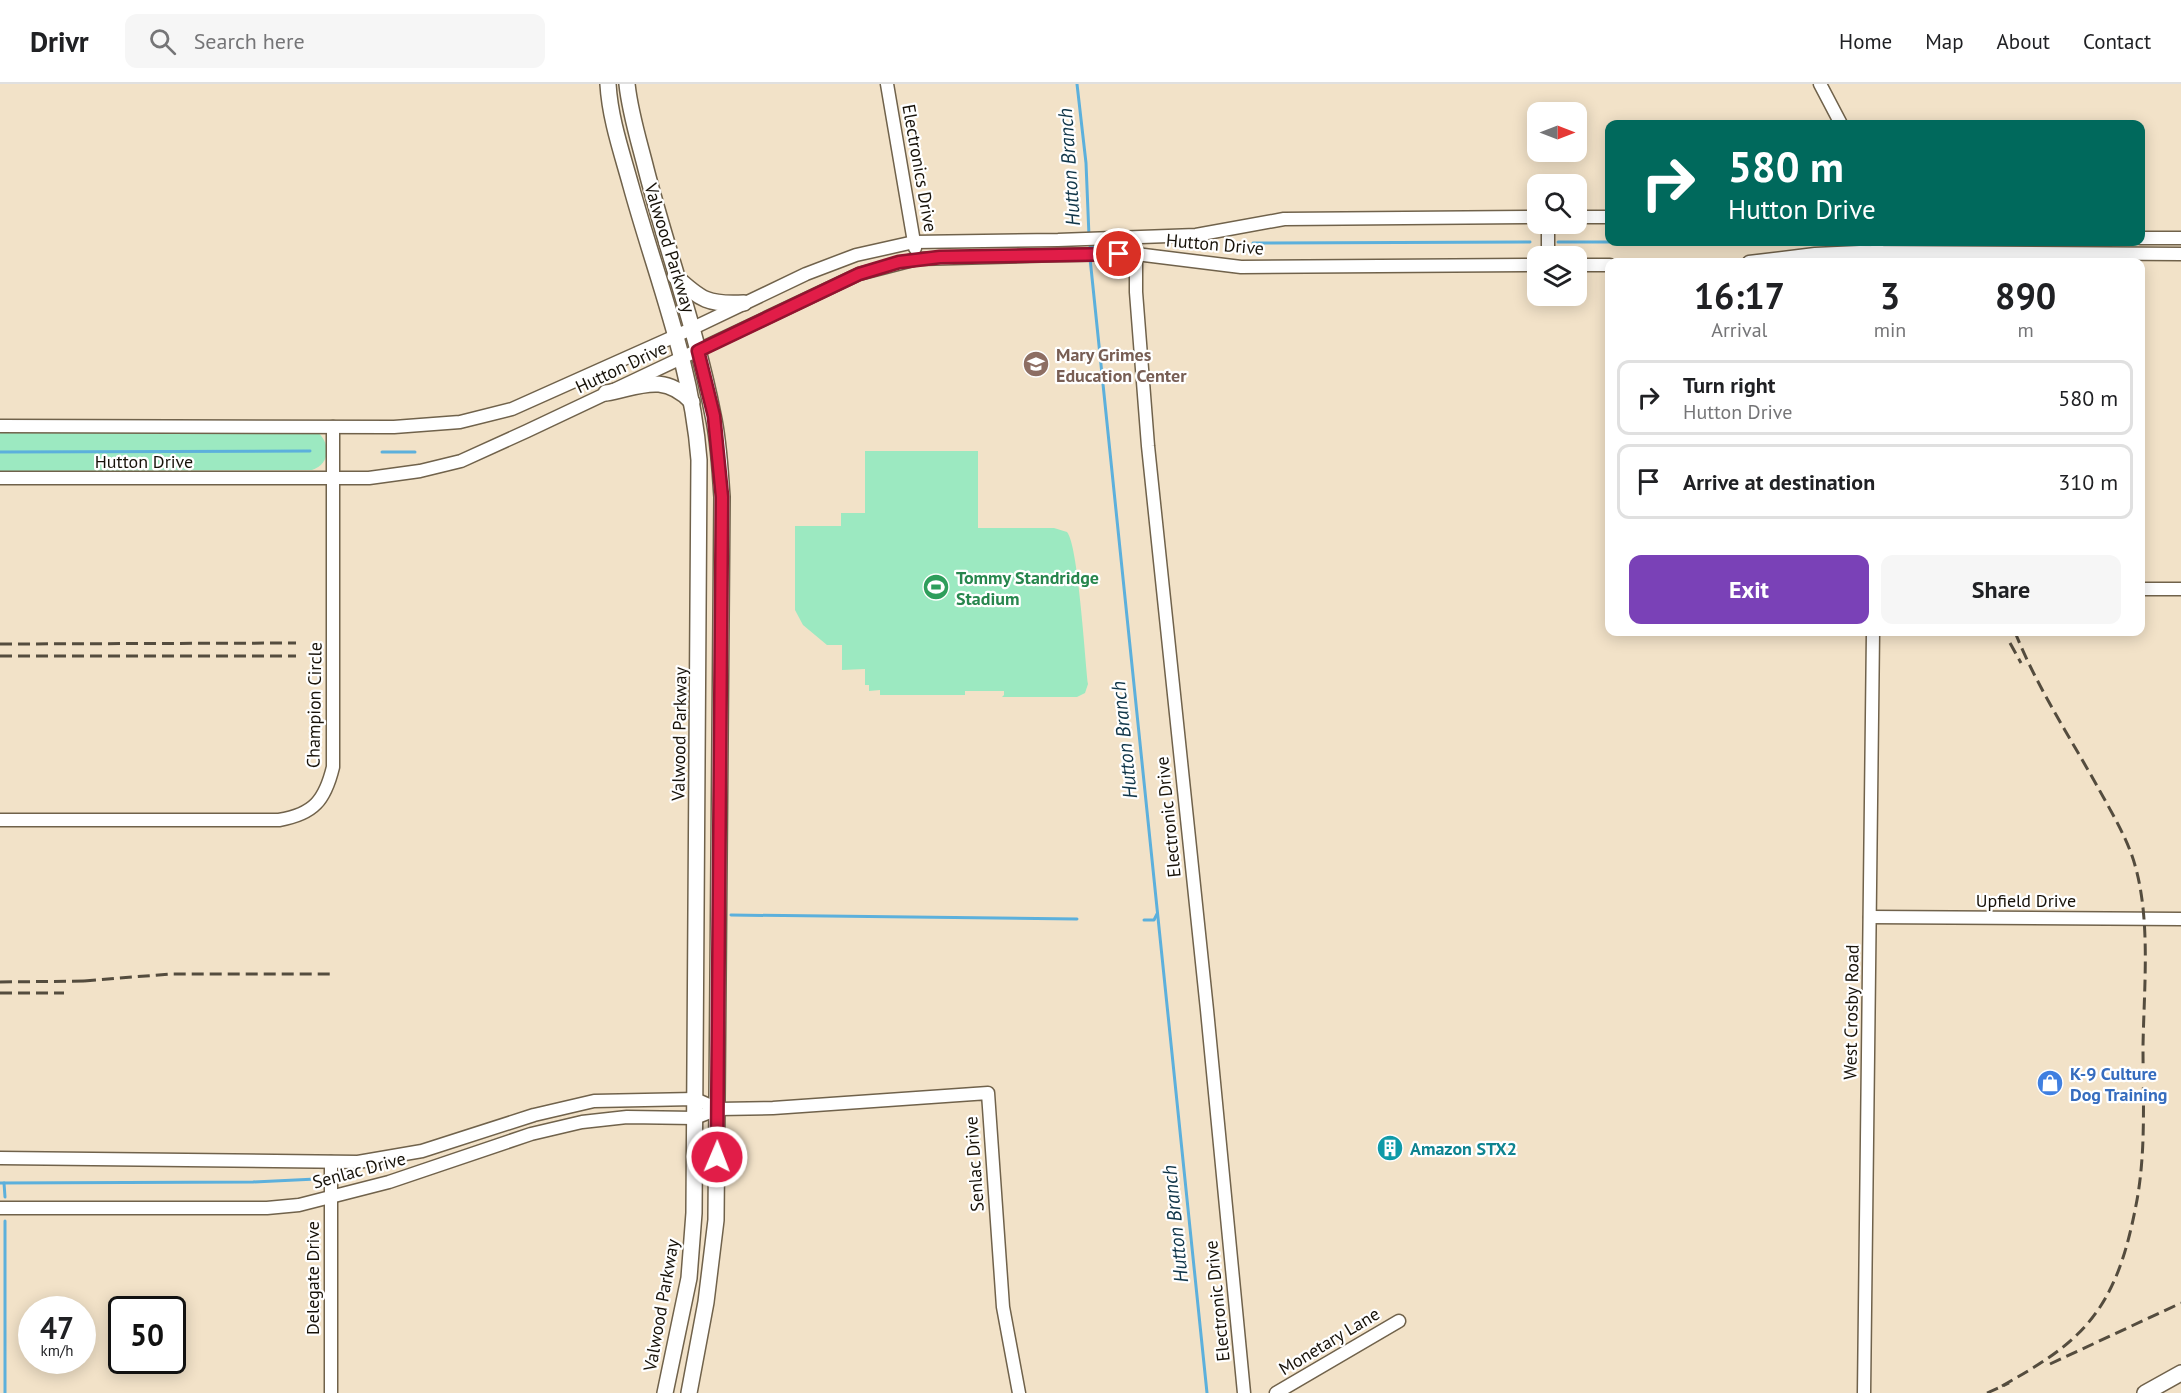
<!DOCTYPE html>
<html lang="en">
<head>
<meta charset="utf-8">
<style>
	body { margin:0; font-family:"PT Sans",sans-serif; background:#f6f6f6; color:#202124; height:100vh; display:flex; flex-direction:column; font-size:22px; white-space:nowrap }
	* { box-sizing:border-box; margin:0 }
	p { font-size:20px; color:#757577 }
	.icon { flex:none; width:33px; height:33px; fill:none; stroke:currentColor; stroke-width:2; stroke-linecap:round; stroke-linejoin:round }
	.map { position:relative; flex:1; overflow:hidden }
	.side { position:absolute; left:1605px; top:174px; width:540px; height:378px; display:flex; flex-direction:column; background:#fff; border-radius:12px; box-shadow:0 3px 15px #0003 }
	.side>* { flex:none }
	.banner { position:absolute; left:1605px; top:36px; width:540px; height:126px; border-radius:12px; box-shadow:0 3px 15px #0003; background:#00695c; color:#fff; overflow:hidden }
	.needle { width:39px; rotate:90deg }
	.buttons { position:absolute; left:1527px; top:18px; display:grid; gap:12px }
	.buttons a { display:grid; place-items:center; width:60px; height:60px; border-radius:12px; background:#fff; box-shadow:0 3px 15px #0003; font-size:30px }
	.speed { position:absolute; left:18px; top:1212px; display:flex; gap:12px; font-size:30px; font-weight:700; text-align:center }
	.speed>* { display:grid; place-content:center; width:78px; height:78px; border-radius:50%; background:#fff; box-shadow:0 3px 15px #0003; line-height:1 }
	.speed small { font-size:15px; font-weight:400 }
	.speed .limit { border:3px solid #111; border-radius:9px; background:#fff; color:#111 }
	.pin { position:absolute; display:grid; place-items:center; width:51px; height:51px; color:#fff; margin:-26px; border:3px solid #fff; border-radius:50%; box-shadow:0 2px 6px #0007 }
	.me { position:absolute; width:66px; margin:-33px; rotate:1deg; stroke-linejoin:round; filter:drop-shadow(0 0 4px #0008) }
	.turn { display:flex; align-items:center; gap:21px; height:126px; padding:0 24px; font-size:27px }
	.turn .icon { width:78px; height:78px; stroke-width:2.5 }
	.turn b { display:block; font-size:42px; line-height:51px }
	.eta { display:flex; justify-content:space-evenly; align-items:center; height:102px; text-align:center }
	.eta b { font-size:36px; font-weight:700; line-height:42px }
	.action { display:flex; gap:12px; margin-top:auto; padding:12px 24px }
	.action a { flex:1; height:69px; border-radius:12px; background:#7a41b7; color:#fff; font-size:24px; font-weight:700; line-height:69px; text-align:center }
	.action a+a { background:#f6f6f6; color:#202124 }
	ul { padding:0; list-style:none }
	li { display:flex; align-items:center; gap:18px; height:75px; margin:0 12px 9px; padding:0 12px; border:3px solid #e0e0e0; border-radius:12px }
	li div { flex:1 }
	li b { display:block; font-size:22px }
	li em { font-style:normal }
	header { display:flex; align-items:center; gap:36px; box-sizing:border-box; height:84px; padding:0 30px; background:#fff; border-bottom:2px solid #e0e0e0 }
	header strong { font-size:28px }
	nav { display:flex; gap:33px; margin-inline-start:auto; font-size:21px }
	.search { width:420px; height:54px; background:#f6f6f6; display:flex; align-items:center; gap:15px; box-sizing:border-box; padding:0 21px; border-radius:12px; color:#757577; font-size:22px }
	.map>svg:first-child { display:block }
</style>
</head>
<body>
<header>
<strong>Drivr</strong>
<div class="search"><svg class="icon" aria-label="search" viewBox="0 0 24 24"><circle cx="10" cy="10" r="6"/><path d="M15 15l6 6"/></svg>Search here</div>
<nav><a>Home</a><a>Map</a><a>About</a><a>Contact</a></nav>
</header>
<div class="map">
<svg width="2181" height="1309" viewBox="0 0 2181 1309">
	<rect width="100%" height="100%" fill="#f2e2c8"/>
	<!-- green -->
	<g fill="#9ce9c1">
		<path d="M0 347H316C331 358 331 380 312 386L0 387Z"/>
		<path d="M865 367H978V444H1054L1067 448C1078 460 1085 575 1088 600L1085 609 1077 613H1002L1004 611V607H965V611H880V606L869 607V601H865V585L842 586V561H827L803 541 795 526V442H841V429H865Z"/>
	</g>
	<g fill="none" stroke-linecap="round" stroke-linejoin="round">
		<!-- stream -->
		<g stroke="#5cb0dc" stroke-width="3">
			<polyline points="1077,0 1086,79 1089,152"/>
			<polyline points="1558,158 1752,158"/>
			<polyline points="1253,159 1530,158"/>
			<polyline points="1090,162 1111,162"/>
			<polyline points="1090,174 1207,1309"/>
			<polyline points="0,368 310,367"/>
			<polyline points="382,368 415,368"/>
			<polyline points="731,831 1077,835"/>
			<polyline points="1144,836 1154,836 1157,830"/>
			<polyline points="0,1099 253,1098 316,1095"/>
			<polyline points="4,1099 5,1113"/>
			<polyline points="5,1137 5,1309"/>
		</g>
		<defs>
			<g id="minor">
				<polyline points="887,0 915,164"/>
				<polyline points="1820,0 1841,40"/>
				<polyline points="1576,133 1610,133"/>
				<polyline points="1548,140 1548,172"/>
				<polyline points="2140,154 2181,154"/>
				<polyline points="1877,158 1878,178"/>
				<polyline points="1136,164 1136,208 1148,362 1207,926 1244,1309"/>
				<polyline points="1749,178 1815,170 1860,168 2181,170"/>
				<polyline points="1576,181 1610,181"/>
				<polyline points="0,342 394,343 460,338 512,325 691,245 806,190 856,171 914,158 1058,156 1196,151 1284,135 1538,133"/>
				<polyline points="0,394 369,394 420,387 461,377 527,347 859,190 917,175 1059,171 1136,170 1241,183 1538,181"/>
				<polyline points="2140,505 2181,505"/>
				<path d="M0 736H279C314 730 325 716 333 683V343"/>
				<polyline points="1870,833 2181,835"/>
				<polyline points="0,1074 358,1078 422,1067 534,1031 594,1017 695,1015 718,1025"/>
				<polyline points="0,1124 267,1124 299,1121 389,1098 531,1050 582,1038 627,1033 695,1034 718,1025 773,1024 988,1009 1003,1223 1019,1309"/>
				<polyline points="331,1309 331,1078"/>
				<polyline points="1276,1309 1399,1237"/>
				<polyline points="1864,1309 1873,548"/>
			</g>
			<g id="major">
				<path d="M608 0C610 35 622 69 631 102 656 193 692 281 699 376L694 1129 689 1194 665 1309"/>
				<path d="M627 0C630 29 639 57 646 85 667 167 697 248 713 331 719 358 720 386 722 413L716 1136 706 1218 689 1309"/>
				<path d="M675 192C701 216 708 221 744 219"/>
				<path d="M606 309C640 303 663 288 692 318"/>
				<polyline points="2145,1309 2181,1289"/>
			</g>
		</defs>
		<!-- minor casing -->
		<use href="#minor" stroke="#70624b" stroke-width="15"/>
		<!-- major casing -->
		<use href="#major" stroke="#70624b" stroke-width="18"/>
		<!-- minor -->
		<use href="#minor" stroke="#fff" stroke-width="12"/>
		<!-- major -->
		<use href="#major" stroke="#fff" stroke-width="15"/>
		<!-- rail -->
		<g stroke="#544c3e" stroke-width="3" stroke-dasharray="12 6" stroke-linecap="butt">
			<polyline points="2010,559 2021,579"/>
			<polyline points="0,560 296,559"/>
			<polyline points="0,572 296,572"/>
			<polyline points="84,897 170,890 335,890"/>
			<polyline points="0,898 90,897"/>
			<polyline points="0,909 64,909"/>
			<polyline points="2050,1280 2181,1219"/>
			<path d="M2002 1302C2039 1281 2076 1260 2100 1223 2121 1191 2130 1153 2137 1116 2146 1066 2143 1013 2143 962 2144 901 2152 826 2131 769 2122 745 2108 722 2096 700 2068 650 2036 601 2015 548"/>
			<polyline points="1987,1309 2009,1299"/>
		</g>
	</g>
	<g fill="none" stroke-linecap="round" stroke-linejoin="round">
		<defs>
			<polyline id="route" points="717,1073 722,413 714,332 698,267 859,190 899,178 940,173 1119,170"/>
		</defs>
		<!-- route casing -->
		<use href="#route" stroke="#92132f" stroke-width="15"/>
		<!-- route -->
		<use href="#route" stroke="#e11d48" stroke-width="10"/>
	</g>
	<!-- icons -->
	<defs>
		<symbol id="school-disc" viewBox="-11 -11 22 22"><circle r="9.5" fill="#8d6e63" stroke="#fff"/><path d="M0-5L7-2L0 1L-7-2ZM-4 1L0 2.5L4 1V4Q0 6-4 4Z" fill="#fff"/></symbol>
		<symbol id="stadium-disc" viewBox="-11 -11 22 22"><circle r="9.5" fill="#2e9e5b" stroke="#fff"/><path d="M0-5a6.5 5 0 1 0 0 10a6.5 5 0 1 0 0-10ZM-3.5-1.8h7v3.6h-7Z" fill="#fff"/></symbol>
		<symbol id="shop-disc" viewBox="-11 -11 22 22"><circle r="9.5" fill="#3f7fe0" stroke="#fff"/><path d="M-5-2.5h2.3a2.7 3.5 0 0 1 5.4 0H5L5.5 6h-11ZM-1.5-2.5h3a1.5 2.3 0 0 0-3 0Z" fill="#fff"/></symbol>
		<symbol id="building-disc" viewBox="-11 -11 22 22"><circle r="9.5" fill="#0f9aa8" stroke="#fff"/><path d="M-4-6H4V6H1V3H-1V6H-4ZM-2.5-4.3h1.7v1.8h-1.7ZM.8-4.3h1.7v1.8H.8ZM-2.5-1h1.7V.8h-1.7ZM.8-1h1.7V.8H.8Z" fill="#fff"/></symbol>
	</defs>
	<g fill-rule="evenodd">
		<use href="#school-disc" x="1021" y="265" width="30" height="30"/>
		<use href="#stadium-disc" x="921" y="488" width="30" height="30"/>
		<use href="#shop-disc" x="2035" y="984" width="30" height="30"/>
		<use href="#building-disc" x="1375" y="1049" width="30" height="30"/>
	</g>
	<g text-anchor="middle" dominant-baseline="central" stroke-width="4.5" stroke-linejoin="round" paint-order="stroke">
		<!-- street labels -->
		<g font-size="18" fill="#171209" stroke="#fff">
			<text transform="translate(920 84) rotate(80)">Electronics Drive</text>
			<text transform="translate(1215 160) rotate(5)">Hutton Drive</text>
			<text transform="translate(670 164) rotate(73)">Valwood Parkway</text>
			<text transform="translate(621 283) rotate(-25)">Hutton Drive</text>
			<text x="144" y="377">Hutton Drive</text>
			<text transform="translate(314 621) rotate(-89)">Champion Circle</text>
			<text transform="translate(679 650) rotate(-89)">Valwood Parkway</text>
			<text transform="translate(1168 733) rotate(-96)">Electronic Drive</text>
			<text x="2026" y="816">Upfield Drive</text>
			<text transform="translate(1851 928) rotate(-89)">West Crosby Road</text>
			<text transform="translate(974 1080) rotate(-94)">Senlac Drive</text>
			<text transform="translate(359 1086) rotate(-15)">Senlac Drive</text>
			<text transform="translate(312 1194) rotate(-90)">Delegate Drive</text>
			<text transform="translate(1217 1217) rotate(-96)">Electronic Drive</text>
			<text transform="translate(661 1221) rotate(-80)">Valwood Parkway</text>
			<text transform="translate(1329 1257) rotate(-31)">Monetary Lane</text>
		</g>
		<!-- education labels -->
		<g font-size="18" font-weight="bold" fill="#785e54" stroke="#fff" text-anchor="start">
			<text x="1056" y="270">Mary Grimes<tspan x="1056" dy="21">Education Center</tspan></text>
		</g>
		<!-- leisure labels -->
		<g font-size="18" font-weight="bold" fill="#27864d" stroke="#fff" text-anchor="start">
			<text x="956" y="493">Tommy Standridge<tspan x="956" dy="21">Stadium</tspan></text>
		</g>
		<!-- shop labels -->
		<g font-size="18" font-weight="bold" fill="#366cbe" stroke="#fff" text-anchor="start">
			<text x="2070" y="989">K-9 Culture<tspan x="2070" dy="21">Dog Training</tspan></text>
		</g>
		<!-- culture labels -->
		<g font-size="18" font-weight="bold" fill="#0d838f" stroke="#fff" text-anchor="start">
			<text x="1410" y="1064">Amazon STX2</text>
		</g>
		<!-- water labels -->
		<g font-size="20" font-style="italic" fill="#0f3548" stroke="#fff">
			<text transform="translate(1069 83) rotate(-94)">Hutton Branch</text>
			<text transform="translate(1124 656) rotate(-96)">Hutton Branch</text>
			<text transform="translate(1175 1140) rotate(-96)">Hutton Branch</text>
		</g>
	</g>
</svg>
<div class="buttons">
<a><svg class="needle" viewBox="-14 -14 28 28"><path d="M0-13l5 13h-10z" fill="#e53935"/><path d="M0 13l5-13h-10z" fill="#757577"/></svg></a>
<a><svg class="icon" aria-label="search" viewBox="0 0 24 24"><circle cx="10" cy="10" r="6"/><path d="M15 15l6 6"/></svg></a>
<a><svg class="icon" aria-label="layers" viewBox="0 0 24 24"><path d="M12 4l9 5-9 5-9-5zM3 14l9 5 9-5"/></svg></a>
</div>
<div class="speed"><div>47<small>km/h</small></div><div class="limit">50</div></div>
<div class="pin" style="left:1119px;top:170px;background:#d93025"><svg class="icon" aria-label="arrive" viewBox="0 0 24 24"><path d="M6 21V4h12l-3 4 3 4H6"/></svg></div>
<svg class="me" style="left:717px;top:1073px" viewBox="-20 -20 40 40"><circle r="17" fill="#e11d48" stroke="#fff" stroke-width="3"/><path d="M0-11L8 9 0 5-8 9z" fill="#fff"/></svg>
<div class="banner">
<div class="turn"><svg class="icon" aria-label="right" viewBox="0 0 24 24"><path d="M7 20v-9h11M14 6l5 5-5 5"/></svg><div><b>580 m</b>Hutton Drive</div></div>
</div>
<section class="side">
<div class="eta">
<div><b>16:17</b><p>Arrival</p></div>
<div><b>3</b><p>min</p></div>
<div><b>890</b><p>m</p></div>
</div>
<ul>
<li><svg class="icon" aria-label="right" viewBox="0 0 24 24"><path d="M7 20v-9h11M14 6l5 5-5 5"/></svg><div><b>Turn right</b><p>Hutton Drive</p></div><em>580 m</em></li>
<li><svg class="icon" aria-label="arrive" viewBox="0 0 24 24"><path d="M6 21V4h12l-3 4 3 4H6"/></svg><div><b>Arrive at destination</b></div><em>310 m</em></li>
</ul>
<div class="action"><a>Exit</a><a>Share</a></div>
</section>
</div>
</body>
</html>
